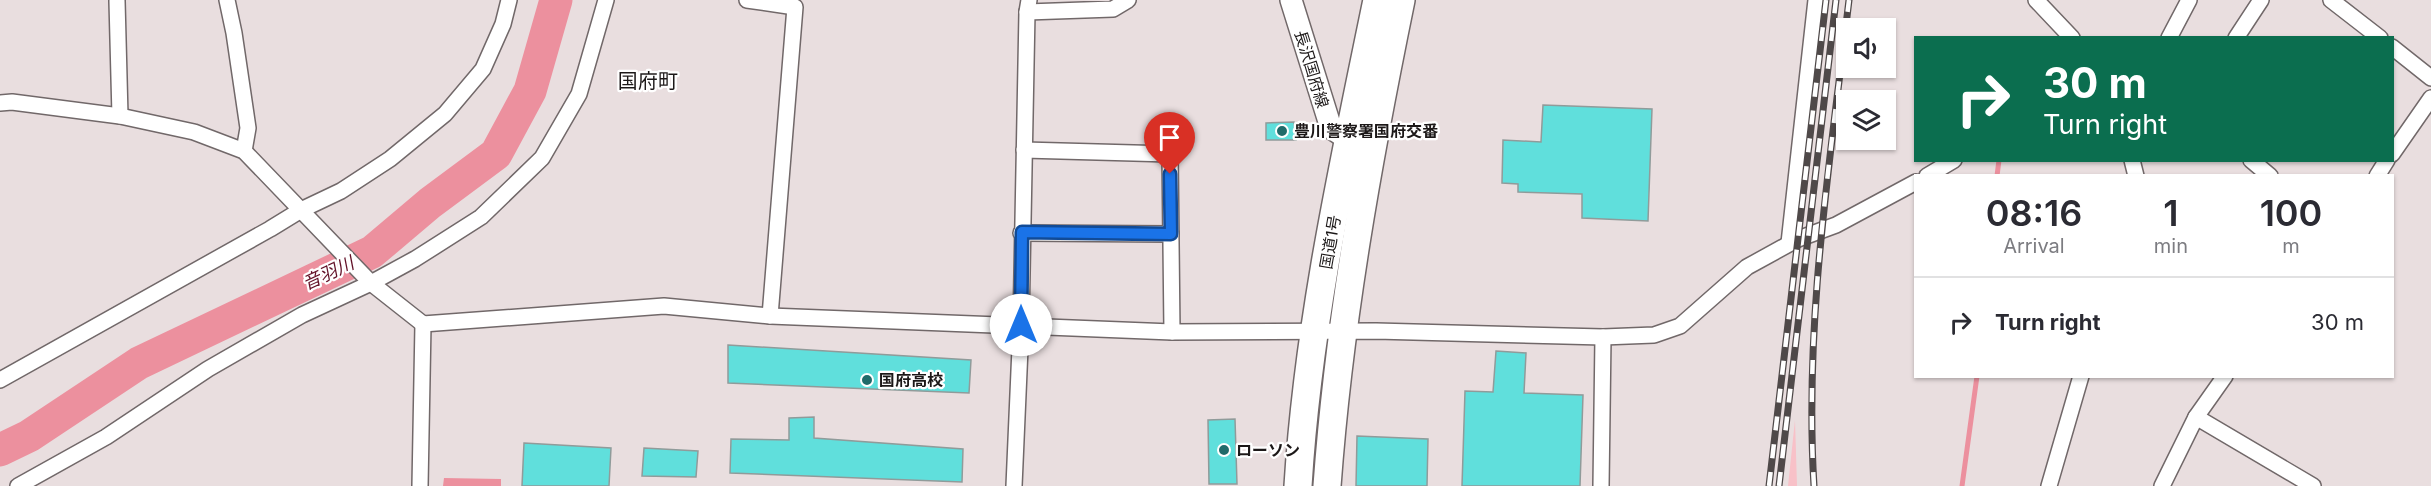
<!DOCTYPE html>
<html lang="en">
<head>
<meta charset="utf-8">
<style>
	body { margin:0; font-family:Inter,"Noto Sans JP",sans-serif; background:#f2f2f3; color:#2b2b33; height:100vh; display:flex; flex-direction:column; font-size:22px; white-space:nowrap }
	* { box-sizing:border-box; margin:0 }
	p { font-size:20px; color:#7c7c81 }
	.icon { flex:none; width:33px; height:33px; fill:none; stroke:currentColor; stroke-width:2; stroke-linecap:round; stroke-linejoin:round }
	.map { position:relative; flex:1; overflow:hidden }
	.side { position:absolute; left:1914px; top:174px; width:480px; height:204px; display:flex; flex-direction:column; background:#fff; border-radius:0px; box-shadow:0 2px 4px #0004 }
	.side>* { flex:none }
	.hud { position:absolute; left:1914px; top:36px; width:480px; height:126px; border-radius:0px; box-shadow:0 2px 4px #0004; background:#0b6e4f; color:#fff; overflow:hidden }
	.tools { position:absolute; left:1836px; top:18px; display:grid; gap:12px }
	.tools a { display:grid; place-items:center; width:60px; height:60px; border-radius:0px; background:#fff; box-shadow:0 2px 4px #0004; font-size:30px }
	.pin { position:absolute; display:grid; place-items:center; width:51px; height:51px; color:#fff; margin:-62px -26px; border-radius:50% 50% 50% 0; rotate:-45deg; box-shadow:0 0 6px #0007 }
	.pin .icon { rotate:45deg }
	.me { position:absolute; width:66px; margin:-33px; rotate:0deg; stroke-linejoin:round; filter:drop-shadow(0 0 4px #0008) }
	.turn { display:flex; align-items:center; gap:21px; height:126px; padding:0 30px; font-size:27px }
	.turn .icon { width:78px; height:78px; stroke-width:2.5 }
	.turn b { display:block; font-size:42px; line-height:51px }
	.eta { display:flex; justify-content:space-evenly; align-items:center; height:102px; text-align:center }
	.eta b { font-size:36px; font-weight:600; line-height:42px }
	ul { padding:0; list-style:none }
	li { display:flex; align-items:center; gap:18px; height:90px; padding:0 30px; border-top:2px solid #e1e1e2 }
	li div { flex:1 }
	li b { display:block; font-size:22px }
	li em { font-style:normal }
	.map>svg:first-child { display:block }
</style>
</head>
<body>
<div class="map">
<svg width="2431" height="486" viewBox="0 0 2431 486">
	<rect width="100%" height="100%" fill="#e9dedf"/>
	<!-- green -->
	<polygon fill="#f8c1c8" points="1795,420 1797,486 1788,486"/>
	<!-- water -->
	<polygon fill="#ec909e" points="444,478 501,479 501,486 443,486"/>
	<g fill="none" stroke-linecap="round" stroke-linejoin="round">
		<!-- stream -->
		<g stroke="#ec909e" stroke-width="5">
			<polyline points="1997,176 1999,160"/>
			<polyline points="1962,486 1977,376"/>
		</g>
		<!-- river -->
		<polyline stroke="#ec909e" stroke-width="33" points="0,450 29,436 139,363 372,252 430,203 496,154 530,91 556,0"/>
	</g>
	<!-- building -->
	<g fill="#60dfdc" stroke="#909b9a" stroke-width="1.5">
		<polygon points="1543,105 1652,109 1648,221 1582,218 1582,194 1518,192 1518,184 1502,183 1503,140 1541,142"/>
		<polygon points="1294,122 1296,140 1266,140 1266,123"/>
		<polygon points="728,345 971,360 969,393 728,383"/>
		<polygon points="1496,351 1526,353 1524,393 1583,395 1580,486 1462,486 1465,391 1493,392"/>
		<polygon points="814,417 814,438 963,449 962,482 730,473 731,439 789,440 789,418"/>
		<polygon points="1235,419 1237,484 1209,484 1208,420"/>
		<polygon points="1357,436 1428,439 1427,486 1356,486"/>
		<polygon points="524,443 611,448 609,486 522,486"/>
		<polygon points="644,448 698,451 696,477 642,476"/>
	</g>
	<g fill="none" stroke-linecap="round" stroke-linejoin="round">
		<defs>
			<g id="street">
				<polyline points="227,0 234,33 248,128 244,151"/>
				<polyline points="747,0 795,7 770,316"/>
				<polyline points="2036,0 2072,38"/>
				<polyline points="2331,0 2380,38"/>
				<polyline points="117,1 120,116"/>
				<polyline points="1027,12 1113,9 1128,0"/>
				<polyline points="2169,38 2189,0"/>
				<polyline points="2236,38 2261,0"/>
				<polyline points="2392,47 2431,78"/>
				<polyline points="0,103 12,102 120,116 194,132 244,151 371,283 423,324 664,306 770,316 1172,332 1376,331 1603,337 1654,335 1680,326 1747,267 1798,239 1836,225 1916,182"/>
				<polyline points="1024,150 1170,154 1172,332"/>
				<polyline points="2392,154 2431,98"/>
				<polyline points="2132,160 2136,176"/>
				<polyline points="2251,160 2270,176"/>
				<polyline points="1927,176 1954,160"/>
				<polyline points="2377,176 2387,160"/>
				<polyline points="1021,233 1171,234"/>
				<polyline points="1789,243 1816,0"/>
				<polyline points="0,380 270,229 301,210 341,191 390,159 445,114 483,69 503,24 509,0"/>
				<polyline points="2196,417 2313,486"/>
				<polyline points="18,486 106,437 208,369 302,315 371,283 415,259 481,217 542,158 579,94 606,0"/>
				<polyline points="420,486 423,324"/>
				<polyline points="1014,486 1021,325 1027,12 1029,0"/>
				<polyline points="1601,486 1603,337"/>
				<polyline points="2049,486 2081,376"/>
				<polyline points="2162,486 2196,417 2225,376"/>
			</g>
			<polyline id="secondary" points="1291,0 1331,128 1349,140 1362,144"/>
			<g id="highway">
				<path d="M1298 486C1308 322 1344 161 1377 0"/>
				<path d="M1327 486C1339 322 1368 161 1401 0"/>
			</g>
		</defs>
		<!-- street casing -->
		<use href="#street" stroke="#716869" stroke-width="18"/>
		<!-- secondary casing -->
		<use href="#secondary" stroke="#716869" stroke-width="24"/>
		<!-- highway casing -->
		<use href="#highway" stroke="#716869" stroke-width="30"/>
		<!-- street -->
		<use href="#street" stroke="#fff" stroke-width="15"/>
		<!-- secondary -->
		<use href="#secondary" stroke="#fff" stroke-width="21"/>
		<!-- highway -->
		<use href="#highway" stroke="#fff" stroke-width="27"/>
		<defs>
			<g id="rail">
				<polyline points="1769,486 1826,0"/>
				<polyline points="1779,486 1836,0"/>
				<path d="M1814 486C1804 324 1830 161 1849 0"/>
			</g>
		</defs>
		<!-- rail casing -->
		<use href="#rail" stroke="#4f4949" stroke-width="7"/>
		<!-- rail -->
		<use href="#rail" stroke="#fff" stroke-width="4.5" stroke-dasharray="14" stroke-linecap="butt"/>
	</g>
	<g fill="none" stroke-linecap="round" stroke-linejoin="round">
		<defs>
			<polyline id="route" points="1021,325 1022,232 1171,234 1170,174"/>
		</defs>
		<!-- route casing -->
		<use href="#route" stroke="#114b97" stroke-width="15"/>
		<!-- route -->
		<use href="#route" stroke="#1a73e8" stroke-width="10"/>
	</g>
	<!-- markers -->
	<g fill="#206b6a" stroke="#fff" stroke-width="2">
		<circle cx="1282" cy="131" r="6"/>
		<circle cx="867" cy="380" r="6"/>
		<circle cx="1224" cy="450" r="6"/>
	</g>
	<g text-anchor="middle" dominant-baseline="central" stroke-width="4.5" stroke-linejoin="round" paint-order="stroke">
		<!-- street labels -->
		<g font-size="16" fill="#1c1818" stroke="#fff">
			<text transform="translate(1312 69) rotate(73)">長沢国府線</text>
			<text transform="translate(1330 242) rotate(-80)">国道1号</text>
		</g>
		<!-- poi labels -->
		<g font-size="16" font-weight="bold" fill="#1c1818" stroke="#fff" text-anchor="start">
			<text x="1294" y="131">豊川警察署国府交番</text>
			<text x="879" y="380">国府高校</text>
			<text x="1236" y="450">ローソン</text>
		</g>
		<!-- water labels -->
		<g font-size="18" font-style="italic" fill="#631128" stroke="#fff">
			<text transform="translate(328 273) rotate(-25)">音羽川</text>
		</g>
		<!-- quarter labels -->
		<g font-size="20" fill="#1c1818" stroke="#fff">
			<text x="648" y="81">国府町</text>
		</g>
	</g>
</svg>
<div class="tools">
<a><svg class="icon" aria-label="sound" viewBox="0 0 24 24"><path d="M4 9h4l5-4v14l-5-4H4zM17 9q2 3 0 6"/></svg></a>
<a><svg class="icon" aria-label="layers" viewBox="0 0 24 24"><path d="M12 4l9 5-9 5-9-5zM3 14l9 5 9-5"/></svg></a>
</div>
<div class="pin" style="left:1170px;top:174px;background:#d93025"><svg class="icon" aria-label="arrive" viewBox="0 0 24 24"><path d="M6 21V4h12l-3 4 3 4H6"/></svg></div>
<svg class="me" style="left:1021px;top:325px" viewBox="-20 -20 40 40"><circle r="19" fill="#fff"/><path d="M0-13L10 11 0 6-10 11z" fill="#1a73e8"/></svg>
<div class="hud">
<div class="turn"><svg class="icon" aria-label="right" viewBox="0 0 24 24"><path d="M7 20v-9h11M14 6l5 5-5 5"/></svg><div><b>30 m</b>Turn right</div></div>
</div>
<section class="side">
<div class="eta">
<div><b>08:16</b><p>Arrival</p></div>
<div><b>1</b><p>min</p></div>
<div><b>100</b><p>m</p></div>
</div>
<ul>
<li><svg class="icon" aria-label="right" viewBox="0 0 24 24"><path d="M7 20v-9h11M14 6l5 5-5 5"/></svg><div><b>Turn right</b></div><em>30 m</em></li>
</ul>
</section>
</div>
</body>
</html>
